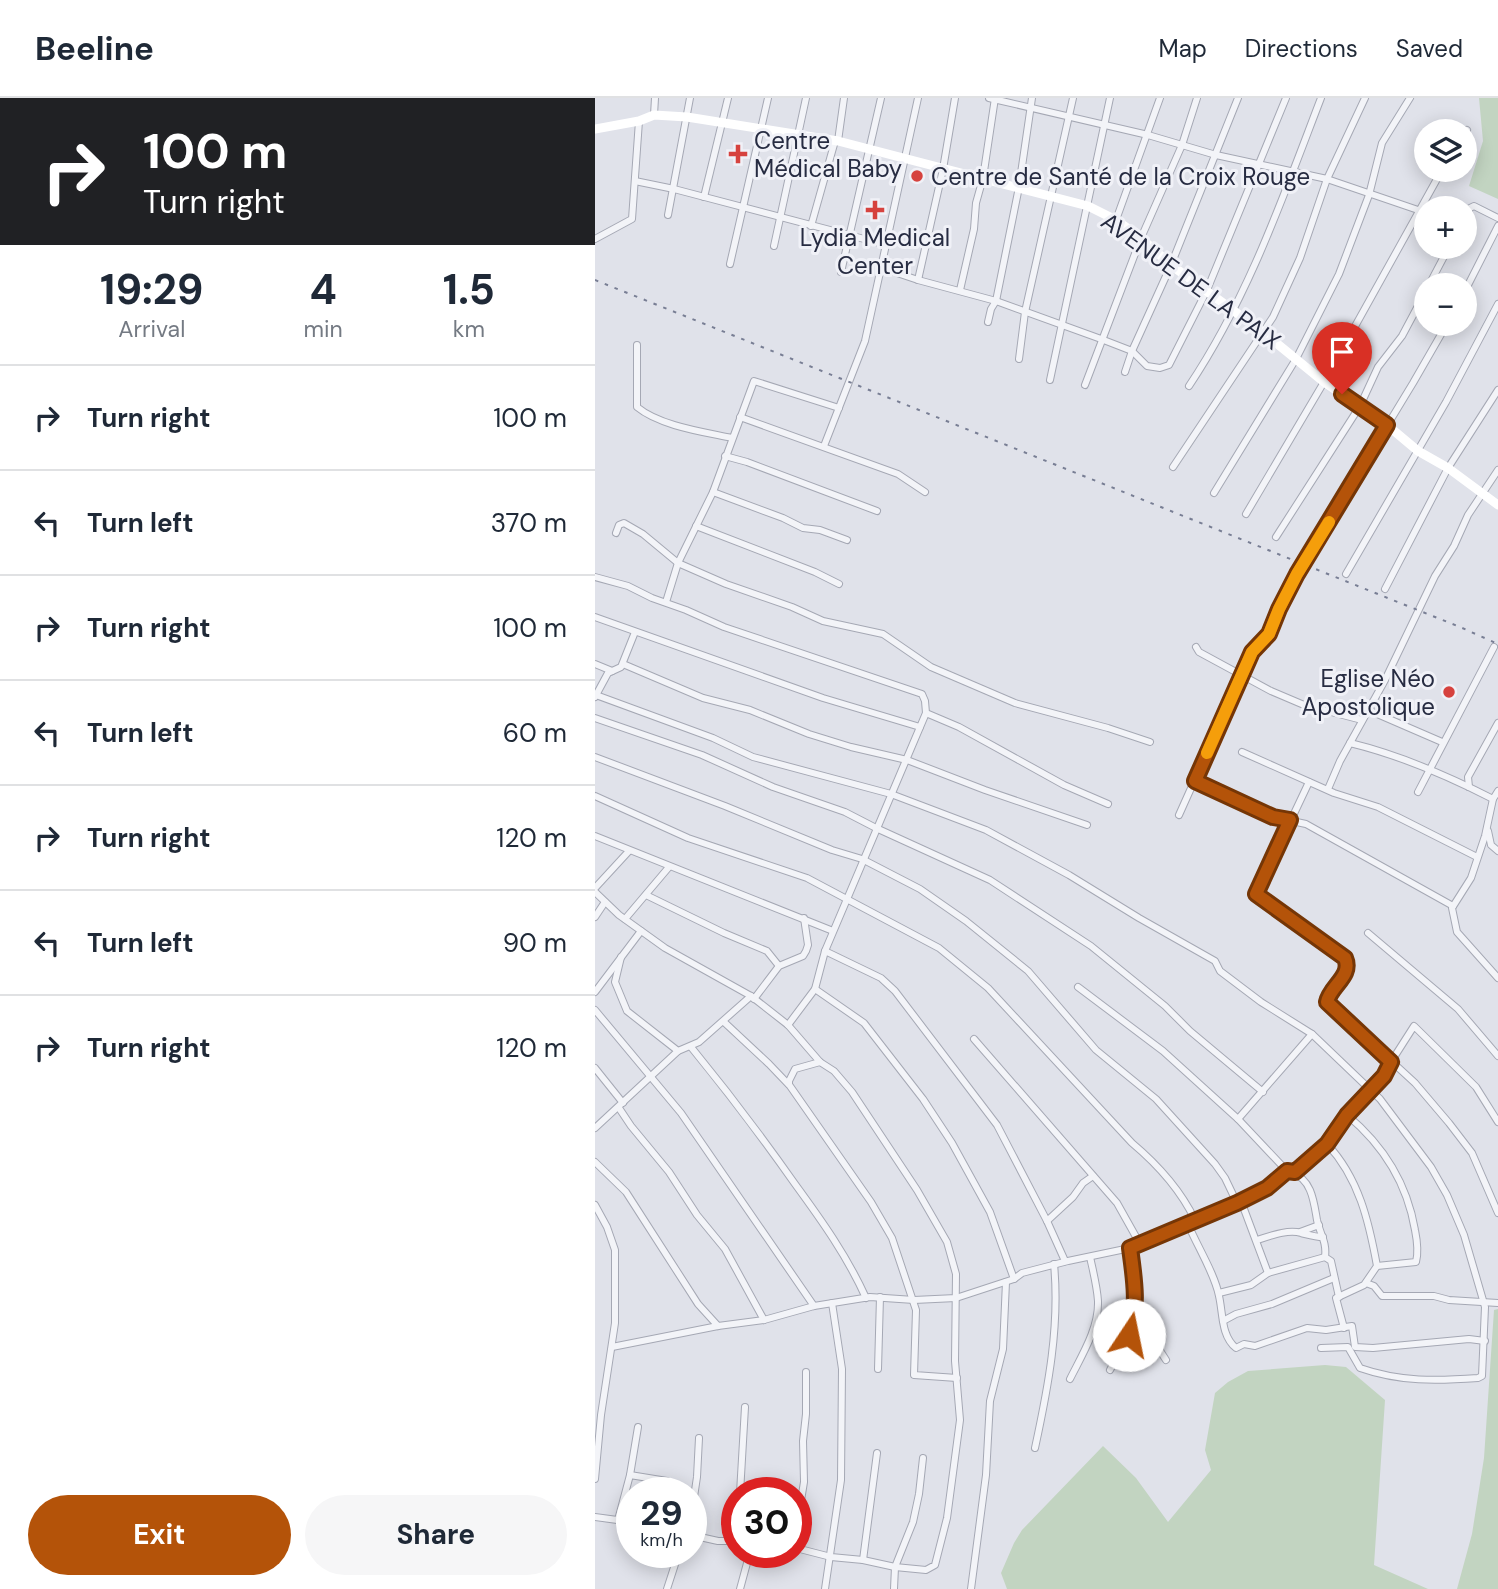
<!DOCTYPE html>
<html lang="en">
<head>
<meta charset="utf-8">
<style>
	body { margin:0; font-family:"DM Sans",sans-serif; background:#f6f6f7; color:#1f2937; height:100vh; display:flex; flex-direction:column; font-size:26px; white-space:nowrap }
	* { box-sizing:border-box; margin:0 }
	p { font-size:23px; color:#747a83 }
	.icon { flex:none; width:38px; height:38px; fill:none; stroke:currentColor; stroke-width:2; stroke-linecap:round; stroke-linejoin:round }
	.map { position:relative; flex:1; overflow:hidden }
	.drawer { display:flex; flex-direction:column; background:#fff; width:595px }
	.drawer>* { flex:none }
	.banner { background:#202124; color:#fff; overflow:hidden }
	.buttons { position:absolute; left:819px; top:21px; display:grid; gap:14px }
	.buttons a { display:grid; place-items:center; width:63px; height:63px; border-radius:50%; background:#fff; box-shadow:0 4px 18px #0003; font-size:35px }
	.speed { position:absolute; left:21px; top:1379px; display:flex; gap:14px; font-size:35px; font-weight:700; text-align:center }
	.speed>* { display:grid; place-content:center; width:91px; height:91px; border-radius:50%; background:#fff; box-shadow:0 4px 18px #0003; line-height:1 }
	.speed small { font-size:18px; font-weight:400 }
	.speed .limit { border:10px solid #d22; background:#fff; color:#111 }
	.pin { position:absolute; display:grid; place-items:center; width:60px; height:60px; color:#fff; margin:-72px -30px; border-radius:50% 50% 50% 0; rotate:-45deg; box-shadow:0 0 7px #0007 }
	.pin .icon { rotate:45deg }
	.me { position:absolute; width:77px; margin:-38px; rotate:11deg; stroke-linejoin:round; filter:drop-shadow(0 0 5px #0008) }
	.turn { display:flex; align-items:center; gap:24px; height:147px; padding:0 28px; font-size:32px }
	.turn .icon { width:91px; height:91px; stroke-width:2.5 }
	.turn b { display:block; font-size:49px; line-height:60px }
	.eta { display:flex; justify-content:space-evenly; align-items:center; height:119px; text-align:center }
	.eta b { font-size:42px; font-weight:700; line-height:49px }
	.primary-button { display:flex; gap:14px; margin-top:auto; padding:14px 28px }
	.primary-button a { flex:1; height:80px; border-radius:42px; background:#b45309; color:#fff; font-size:28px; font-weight:700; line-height:80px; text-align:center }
	.primary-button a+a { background:#f6f6f7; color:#1f2937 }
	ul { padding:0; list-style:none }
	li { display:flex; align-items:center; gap:21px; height:105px; padding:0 28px; border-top:2px solid #e0e1e3 }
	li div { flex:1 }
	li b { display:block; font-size:26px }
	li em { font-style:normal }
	header { display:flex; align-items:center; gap:42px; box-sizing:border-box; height:98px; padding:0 35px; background:#fff; border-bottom:2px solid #e0e1e3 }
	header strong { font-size:33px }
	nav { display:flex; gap:38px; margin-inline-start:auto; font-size:24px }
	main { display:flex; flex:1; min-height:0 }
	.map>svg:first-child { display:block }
</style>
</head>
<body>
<header>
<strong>Beeline</strong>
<nav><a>Map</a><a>Directions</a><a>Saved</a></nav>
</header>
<main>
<section class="drawer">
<div class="banner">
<div class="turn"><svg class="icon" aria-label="right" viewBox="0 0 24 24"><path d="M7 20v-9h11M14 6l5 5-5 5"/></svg><div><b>100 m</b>Turn right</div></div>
</div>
<div class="eta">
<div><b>19:29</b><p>Arrival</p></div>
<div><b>4</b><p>min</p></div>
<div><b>1.5</b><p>km</p></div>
</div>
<ul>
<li><svg class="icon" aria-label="right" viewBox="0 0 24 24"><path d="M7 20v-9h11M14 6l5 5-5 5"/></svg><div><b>Turn right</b></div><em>100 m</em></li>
<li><svg class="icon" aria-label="left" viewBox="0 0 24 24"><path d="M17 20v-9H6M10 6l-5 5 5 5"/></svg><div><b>Turn left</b></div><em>370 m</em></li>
<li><svg class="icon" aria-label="right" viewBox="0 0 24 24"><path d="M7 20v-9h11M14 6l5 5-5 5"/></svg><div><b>Turn right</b></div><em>100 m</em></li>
<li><svg class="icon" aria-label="left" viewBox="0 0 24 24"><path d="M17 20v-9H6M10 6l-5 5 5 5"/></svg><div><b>Turn left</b></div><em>60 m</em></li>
<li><svg class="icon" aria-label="right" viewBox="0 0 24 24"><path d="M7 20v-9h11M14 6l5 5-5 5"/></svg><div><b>Turn right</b></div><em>120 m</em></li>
<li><svg class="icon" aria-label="left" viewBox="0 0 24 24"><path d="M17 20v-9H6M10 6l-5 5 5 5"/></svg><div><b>Turn left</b></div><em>90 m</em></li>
<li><svg class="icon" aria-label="right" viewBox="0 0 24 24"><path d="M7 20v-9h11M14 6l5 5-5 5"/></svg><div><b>Turn right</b></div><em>120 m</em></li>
</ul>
<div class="primary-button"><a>Exit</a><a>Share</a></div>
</section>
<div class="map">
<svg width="903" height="1491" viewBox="0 0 903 1491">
	<rect width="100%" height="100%" fill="#e0e2ea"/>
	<!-- green -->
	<g fill="#c2d4c1">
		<polygon points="884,0 903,0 903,101 874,88 888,43"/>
		<polygon points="903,1211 903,1491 862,1491 877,1436 889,1360 899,1212"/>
		<polygon points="730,1267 751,1269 790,1302 779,1467 833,1491 412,1491 406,1475 419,1445 427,1432 508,1348 541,1380 573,1424 616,1372 610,1352 620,1295 633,1284 653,1273"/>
	</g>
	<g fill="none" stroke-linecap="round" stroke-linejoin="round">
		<defs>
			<g id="street">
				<polyline points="394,0 553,37 621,57 732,81 823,112"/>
				<polyline points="59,17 60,0"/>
				<polyline points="870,35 872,32"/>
				<polyline points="243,43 249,0"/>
				<polyline points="40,83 79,91 292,147"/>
				<polyline points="109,99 133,0"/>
				<polyline points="73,117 95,0"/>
				<polyline points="870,119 875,110 879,108 903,120"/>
				<polyline points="521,122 565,0"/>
				<polyline points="216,128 240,43"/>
				<polyline points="0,141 37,121 44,23"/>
				<polyline points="179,148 211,0"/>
				<polyline points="135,166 173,0"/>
				<polyline points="287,170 323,182 401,203 506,241 537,253 552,268 565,270 574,267 612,192 691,0"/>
				<polyline points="246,174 286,0"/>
				<polyline points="323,182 348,71 360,0"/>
				<polyline points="834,187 854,149"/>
				<polyline points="365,192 379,131 381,105 388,80 400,0"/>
				<polyline points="870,193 903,128"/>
				<polyline points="393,224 396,211 401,203 424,89 437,0"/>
				<path d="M42 247V309C65 328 109 334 137 340"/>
				<polyline points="424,261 430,214 478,0"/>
				<polyline points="530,274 537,253 576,167 643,0"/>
				<polyline points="455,282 515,0"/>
				<polyline points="490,287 546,140 587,47 602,0"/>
				<path d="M594 288C653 200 688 99 726 0"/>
				<polyline points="145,319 303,376 330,394"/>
				<polyline points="229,348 270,243 323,0"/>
				<polyline points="130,358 152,364 282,413"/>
				<polyline points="578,369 678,219 705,160 732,81 770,0"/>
				<polyline points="118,394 188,420 208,430 225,432 252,442"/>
				<polyline points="619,395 701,261 744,176 774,97 787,45 815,0"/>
				<polyline points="651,416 729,284 847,72"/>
				<polyline points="101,428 220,474 244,486"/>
				<polyline points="21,435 24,427 29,425 48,436 83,465 131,486 197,509 228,523 288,536 336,569 420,605 513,630 555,644"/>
				<polyline points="681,439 765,308 783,269 807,238 831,193"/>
				<polyline points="751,476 851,304 903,206"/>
				<polyline points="0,479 33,488 57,500 91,512 129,529 327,596 330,603 331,615 364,629 469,687 513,706"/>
				<polyline points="790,491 853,370 903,292"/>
				<polyline points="71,504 83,465 118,394 159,283 244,310"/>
				<polyline points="0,519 228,600 325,629"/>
				<polyline points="601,549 604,554 676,593 709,607 767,622"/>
				<polyline points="0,566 17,573"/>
				<polyline points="28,566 108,600 155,612 214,636 256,649 312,662 390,692 492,727"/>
				<path d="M1 597 118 640 158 659 296 696 391 732 474 777 544 820 620 863 625 873 666 904 717 936 785 1001 836 1069 852 1097 869 1137 890 1209 887 1278 883 1280C842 1283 805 1284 765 1270L753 1249 726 1250"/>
				<polyline points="0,599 13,575 26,569 40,534"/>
				<polyline points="773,612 847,644"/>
				<polyline points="0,620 107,657 178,689 250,714 281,730 395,782 496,848 570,908 595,933 668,994"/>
				<path d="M755 645C805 657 853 678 898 701"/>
				<polyline points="647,654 739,695 783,709 882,759"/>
				<polyline points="0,659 130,708 237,752 267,761 325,791 371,823 433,873 501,952 561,1001 620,1066 630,1080 642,1105 649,1111 673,1175"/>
				<polyline points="600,683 678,719 711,726 858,808"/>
				<path d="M714 684 661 796 750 860C758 878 735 888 732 904L820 985 854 1025 877 1055 903 1115"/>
				<polyline points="874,689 873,679 903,625"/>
				<polyline points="733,691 745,663 790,582 840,478 859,448 873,417 903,372"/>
				<polyline points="903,693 898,701 890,738 876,780 857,810 862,834 903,880"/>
				<polyline points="823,694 899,549"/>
				<path d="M0 698 93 740 212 780 344 850 393 890 537 1045C562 1066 586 1093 600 1122"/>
				<polyline points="584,717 657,554 674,536 702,476 818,285 852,226"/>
				<polyline points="893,733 896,747 903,753"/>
				<polyline points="0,738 238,833"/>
				<polyline points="0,790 34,753"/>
				<polyline points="0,794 24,817 70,850 156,898 193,927 225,964 239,973 257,994 322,1092 352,1144 361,1176 360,1263 365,1322 352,1420 340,1467 331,1472 300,1469 268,1462 236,1459 201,1450"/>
				<polyline points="51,797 129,835 172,853 184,868"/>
				<polyline points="0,819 10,804"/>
				<polyline points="30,821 74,769"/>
				<polyline points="773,835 863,911 903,958"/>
				<polyline points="230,853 286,880 300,893 402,1027 452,1123 470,1163"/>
				<polyline points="26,859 20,884 32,913 83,953"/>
				<polyline points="483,889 568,953 643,1021 692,1073"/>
				<polyline points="220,891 269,925 328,1001 357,1045 395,1114 419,1181"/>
				<polyline points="0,894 46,833"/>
				<polyline points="159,901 184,868 208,858 211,853 213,847 209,820"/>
				<polyline points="0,912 86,1015 219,1208"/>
				<polyline points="129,924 174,966 195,988 276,1104 297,1140 321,1212 319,1277 362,1280"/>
				<polyline points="193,927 220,891 230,853 331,615"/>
				<polyline points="379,941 522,1105 545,1146"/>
				<path d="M96 949C132 993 167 1039 200 1086 227 1123 252 1158 271 1200"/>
				<polyline points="0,970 28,1005"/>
				<polyline points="194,986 194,983 200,971 225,964"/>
				<polyline points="24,1010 36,1028 74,1074 102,1117 130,1151 169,1222"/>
				<path d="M752 1017C788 1047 812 1085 820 1132 822 1142 824 1153 821 1164L782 1168"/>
				<polyline points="643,1021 717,936"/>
				<polyline points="0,1030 83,953 104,944 156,898"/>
				<path d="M732 1046C764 1080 774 1124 782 1168L769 1187 741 1200 749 1230"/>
				<polyline points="0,1064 31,1094 103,1206 123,1228"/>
				<path d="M697 1075C717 1081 719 1105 722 1122 725 1136 732 1144 730 1159L736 1163 744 1199"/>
				<polyline points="0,1107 12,1129 20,1152 20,1225 6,1317 0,1381"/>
				<polyline points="452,1123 478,1099 488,1085 498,1078"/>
				<path d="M593 1126C602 1148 620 1176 624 1198 628 1215 626 1238 641 1250L649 1246 660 1248 712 1230 731 1232 757 1228 760 1249 778 1250 874 1241 890 1243"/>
				<polyline points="705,1134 724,1127"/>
				<path d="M662 1142C675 1138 693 1131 706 1135 714 1137 720 1139 728 1139"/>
				<polyline points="771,1185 779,1188 787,1198 839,1198 854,1202 903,1205"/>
				<polyline points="624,1195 656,1187 673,1175 730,1159"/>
				<polyline points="540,1214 571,1262"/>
				<polyline points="628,1223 641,1216 677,1206 739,1180"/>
				<polyline points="17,1249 123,1228 169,1222 219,1208 275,1199 319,1202 361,1200 419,1181 427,1175 473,1163 535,1150 555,1143 642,1105 672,1090 692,1073 697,1075 732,1046 752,1017 789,978 796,964 819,928 881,989 903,1024"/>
				<polyline points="283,1271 285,1199"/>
				<path d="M515 1272C544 1218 543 1210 535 1150"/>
				<path d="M475 1281C487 1257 504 1230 503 1203 502 1188 498 1173 495 1159"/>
				<path d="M440 1350C453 1290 465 1228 459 1166"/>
				<polyline points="35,1377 43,1329"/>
				<polyline points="145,1395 150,1309"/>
				<polyline points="0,1419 37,1424"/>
				<polyline points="96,1419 102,1379 104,1340"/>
				<polyline points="23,1422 35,1377 72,1383 71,1395"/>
				<polyline points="201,1433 209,1384 208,1343 211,1316 211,1274"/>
				<polyline points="96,1437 123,1443 142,1443"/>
				<polyline points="136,1443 142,1425"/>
				<polyline points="268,1462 282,1355"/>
				<polyline points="72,1491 84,1454"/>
				<polyline points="145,1491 155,1454"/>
				<polyline points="230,1491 246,1382 247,1271 237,1205"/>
				<polyline points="299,1491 300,1469 318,1424 324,1396 328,1360"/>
				<polyline points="376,1491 391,1377 395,1303 408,1251 411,1184"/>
			</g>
		</defs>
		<!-- street casing -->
		<use href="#street" stroke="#a5a8b4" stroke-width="8"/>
		<!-- street -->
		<use href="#street" stroke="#f3f4f8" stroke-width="6"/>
		<!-- secondary -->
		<polyline stroke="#fff" stroke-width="9" points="0,31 44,23 59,17 92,19 243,43 493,108 521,122 546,140 576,167 669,235 729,284 792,327 823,353 853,370 903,407"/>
		<!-- rail -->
		<polyline stroke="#787e94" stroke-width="2" stroke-dasharray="3.5 7" stroke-linecap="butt" points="0,182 865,529 903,546"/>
	</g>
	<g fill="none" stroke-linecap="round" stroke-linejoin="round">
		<defs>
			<path id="route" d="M534 1237C544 1208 539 1180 535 1150L642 1105 672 1090 692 1073 700 1074 732 1046 752 1017 789 978 796 964 732 904C735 888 758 878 750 860L661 796 695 722 678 719 600 683 657 554 674 536 684 511 702 476 792 327 747 296"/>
		</defs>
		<!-- route casing -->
		<use href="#route" stroke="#753606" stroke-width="18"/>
		<!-- route -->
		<use href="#route" stroke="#b45309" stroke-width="12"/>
		<!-- slow -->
		<polyline stroke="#f59e0b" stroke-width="12" points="612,655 657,554 674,536 684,511 702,476 734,424"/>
	</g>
	<!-- markers -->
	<g fill="#d6423e" stroke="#f0f1f7" stroke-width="2.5">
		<path d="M139.5 45.5h7v7h7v7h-7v7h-7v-7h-7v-7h7z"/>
		<circle cx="322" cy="78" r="7"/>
		<path d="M276.5 101.5h7v7h7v7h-7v7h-7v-7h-7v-7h7z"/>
		<circle cx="854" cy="594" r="7"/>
	</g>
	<g text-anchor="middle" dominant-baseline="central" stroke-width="6" stroke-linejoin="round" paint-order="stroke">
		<!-- poi labels -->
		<g font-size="24" fill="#272c42" stroke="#f0f1f7" text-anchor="start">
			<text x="159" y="42">Centre<tspan x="159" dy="28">Médical Baby</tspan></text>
			<text x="336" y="78">Centre de Santé de la Croix Rouge</text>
			<text x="280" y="139" text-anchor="middle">Lydia Medical<tspan x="280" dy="28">Center</tspan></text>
			<text x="840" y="580" text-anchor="end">Eglise Néo<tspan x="840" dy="28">Apostolique</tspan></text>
		</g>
		<!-- street labels -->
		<g font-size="24" fill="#272c42" stroke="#f0f1f7">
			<text transform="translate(596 183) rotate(36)">AVENUE DE LA PAIX</text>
		</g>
	</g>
</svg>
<div class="buttons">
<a><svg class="icon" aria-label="layers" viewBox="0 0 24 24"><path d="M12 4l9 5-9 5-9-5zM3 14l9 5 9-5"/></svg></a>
<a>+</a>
<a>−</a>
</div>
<div class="speed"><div>29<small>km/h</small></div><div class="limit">30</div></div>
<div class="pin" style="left:747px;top:296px;background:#d93025"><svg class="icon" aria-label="arrive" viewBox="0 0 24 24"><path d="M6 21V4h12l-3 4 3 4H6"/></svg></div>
<svg class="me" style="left:534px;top:1237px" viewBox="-20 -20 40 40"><circle r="19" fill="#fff"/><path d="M0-13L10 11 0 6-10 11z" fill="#b45309"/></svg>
</div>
</main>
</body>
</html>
